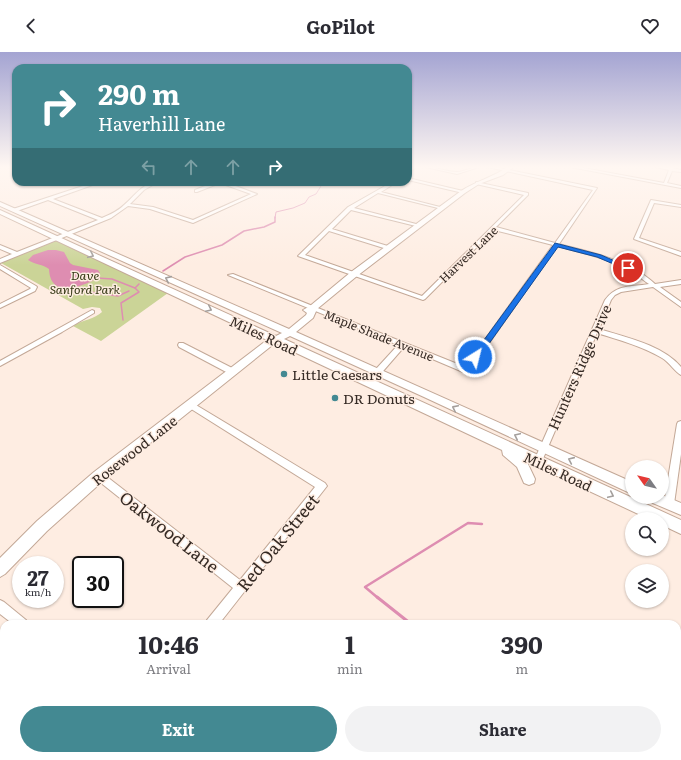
<!DOCTYPE html>
<html lang="en">
<head>
<meta charset="utf-8">
<style>
	body { margin:0; font-family:Literata,serif; background:#f2f2f3; color:#2b2b33; height:100vh; display:flex; flex-direction:column; font-size:15px; white-space:nowrap }
	* { box-sizing:border-box; margin:0 }
	p { font-size:13px; color:#7c7c81 }
	.icon { flex:none; width:22px; height:22px; fill:none; stroke:currentColor; stroke-width:2; stroke-linecap:round; stroke-linejoin:round }
	.map { position:relative; flex:1; overflow:hidden }
	.drawer { position:absolute; left:0px; top:568px; width:681px; height:140px; display:flex; flex-direction:column; background:#fff; border-radius:12px 12px 0 0; box-shadow:0 1px 3px #0004 }
	.drawer>* { flex:none }
	.guide { position:absolute; left:12px; top:12px; width:400px; height:122px; border-radius:12px; box-shadow:0 1px 3px #0004; background:#438992; color:#fff; overflow:hidden }
	.needle { width:26px; rotate:304deg }
	.fabs { position:absolute; left:625px; top:408px; display:grid; gap:8px }
	.fabs a { display:grid; place-items:center; width:44px; height:44px; border-radius:50%; background:#fff; box-shadow:0 1px 3px #0004; font-size:20px }
	.speed { position:absolute; left:12px; top:504px; display:flex; gap:8px; font-size:20px; font-weight:700; text-align:center }
	.speed>* { display:grid; place-content:center; width:52px; height:52px; border-radius:50%; background:#fff; box-shadow:0 1px 3px #0004; line-height:1 }
	.speed small { font-size:10px; font-weight:400 }
	.speed .limit { border:2px solid #111; border-radius:6px; background:#fff; color:#111 }
	.pin { position:absolute; display:grid; place-items:center; width:34px; height:34px; color:#fff; margin:-17px; border:2px solid #fff; border-radius:50%; box-shadow:0 1px 4px #0007 }
	.me { position:absolute; width:44px; margin:-22px; rotate:36deg; stroke-linejoin:round; filter:drop-shadow(0 0 3px #0008) }
	.turn { display:flex; align-items:center; gap:14px; height:84px; padding:0 20px; font-size:18px }
	.turn .icon { width:52px; height:52px; stroke-width:2.5 }
	.turn b { display:block; font-size:28px; line-height:34px }
	.lanes { display:flex; align-items:center; height:38px; padding:0 20px; background:#0003; justify-content:center; gap:20px; direction:ltr }
	.lanes .off { opacity:.35 }
	.eta { display:flex; justify-content:space-evenly; align-items:center; height:68px; text-align:center }
	.eta b { font-size:24px; font-weight:700; line-height:28px }
	.button { display:flex; gap:8px; margin-top:auto; padding:8px 20px }
	.button a { flex:1; height:46px; border-radius:24px; background:#438992; color:#fff; font-size:16px; font-weight:700; line-height:46px; text-align:center }
	.button a+a { background:#f2f2f3; color:#2b2b33 }
	header { display:flex; justify-content:space-between; align-items:center; height:52px; padding:0 20px; background:#fff; font-size:18px; font-weight:700 }
	.map>svg:first-child { display:block }
</style>
</head>
<body>
<header><svg class="icon" aria-label="back" viewBox="0 0 24 24"><path d="M15 5l-7 7 7 7"/></svg>GoPilot<svg class="icon" aria-label="heart" viewBox="0 0 24 24"><path d="M12 20l-8-8c-3-5 5-10 8-4 3-6 11-1 8 4z"/></svg></header>
<div class="map">
<svg width="681" height="708" viewBox="0 0 681 708">
	<rect width="100%" height="100%" fill="#feede2"/>
	<!-- green -->
	<g fill="#cbd497">
		<path d="M54 188 168 241 101 289 73 274C82 268 95 267 102 260L100 256 92 255 83 257 1 211Z"/>
		<polygon points="275,704 362,704 360,708 273,708"/>
	</g>
	<!-- water -->
	<path fill="#de8db1" d="M48 198H56L64 200 70 211 73 213 98 218 100 221C97 227 91 230 85 232 68 239 50 240 49 217 43 212 35 213 28 208L33 203Z"/>
	<g fill="none" stroke-linecap="round" stroke-linejoin="round">
		<!-- stream-far3 -->
		<polyline stroke="#de8db1" stroke-width="1" points="275,166 276,160 293,156 305,151 309,145 316,142 321,134 318,130"/>
		<!-- stream-far2 -->
		<g stroke="#de8db1" stroke-width="1.5">
			<polyline points="163,219 185,205 222,193 244,179 264,175 275,170 275,165"/>
			<polyline points="97,226 112,227 135,236 139,232"/>
			<polyline points="78,235 80,237"/>
			<polyline points="83,239 118,244 129,239"/>
			<polyline points="123,268 121,251 139,240 135,236"/>
		</g>
		<!-- stream-far1 -->
		<polyline stroke="#de8db1" stroke-width="2.5" points="378,546 365,535 468,471 482,472"/>
		<!-- stream -->
		<polyline stroke="#de8db1" stroke-width="3" points="377,545 411,572"/>
		<defs>
			<g id="street">
				<polygon points="413,114 417,114 408,122 408,119"/>
				<path d="M421 114C433 114 445 120 457 120 465 120 473 114 482 114L457 122Z"/>
				<path d="M483 114H490L597 136 559 192C585 199 615 205 638 219 644 223 650 227 655 232L681 228V232L660 235 681 250V255L653 235 621 240 615 243 611 248 599 277C625 285 663 293 681 315V323C676 321 669 310 662 306 642 294 619 288 597 281L542 409 541 412 538 413 535 412 534 409 605 248C617 232 631 235 649 232 644 229 639 224 634 221 611 207 583 201 557 194L469 320H463L404 295 371 333 368 334 364 331 365 329 398 293 228 223 233 222 465 315 553 193 494 178 425 247 423 248 298 204 348 155 392 130H397L381 140 444 156 442 157 378 141 354 156 420 173V175L351 158 332 177 391 195V197H387L329 179 305 203 422 244 524 143 476 132V130L528 141V143L496 175 555 191 593 138Z"/>
				<polygon points="565,114 573,114 664,131 669,118 651,114 669,116 670,114 674,114 673,116 681,118 681,120 672,119 667,131 681,134 681,136"/>
				<polygon points="408,126 463,139 465,140 463,141 408,128"/>
				<path d="M95 130H101L53 147 102 166C109 163 118 159 124 153 134 145 143 130 158 130L144 138 130 152 153 155 193 168 251 142 220 131 197 140H195V138L215 130H225L257 142 193 171 150 157 128 154 111 166 0 211V207L12 202 0 197V193L17 200 98 168 48 148 17 159H13V157Z"/>
				<polygon points="651,148 681,153 681,155 654,151 639,186 681,200 681,204 634,187"/>
				<polygon points="0,213 36,234 37,235 35,239 0,256 0,252 30,237 31,236 0,217"/>
				<polygon points="92,258 94,259 94,261 62,280 0,314 0,309"/>
				<polygon points="179,291 183,291 236,318 237,320 236,322 230,322 179,295 178,293"/>
				<polygon points="191,350 325,431 327,434 219,572 205,572 207,568 233,536 96,427 94,424 96,421 99,420 102,421 240,528 315,435 188,355 187,353"/>
				<polygon points="681,369 681,402 674,452 672,455 669,456 666,455 664,452 677,372 678,370"/>
				<polygon points="0,548 4,550 26,568 28,572 13,572 0,562"/>
				<polygon points="96,704 112,704 111,708 95,708"/>
			</g>
			<g id="secondary">
				<path d="M509 114H515L503 123 479 132 465 141 357 224 317 257 313 266 296 280 632 430V442L424 345 290 284 284 287 681 468V482L662 473V467H649L527 410 535 427 534 431 529 433 524 431 517 415 503 403 502 398 275 291 104 428 47 479 5 522 0 525V506L37 469 94 420 267 288 0 162V158L276 284 282 281 0 154V150L289 277 306 263 307 261 303 258 310 254 351 220 461 139C476 129 494 125 509 114Z"/>
				<polygon points="662,443 681,451 681,463 648,449 646,445 662,445"/>
			</g>
		</defs>
		<!-- street casing -->
		<use href="#street" stroke="#c3a897" stroke-width="2"/>
		<!-- secondary casing -->
		<use href="#secondary" stroke="#c3a897" stroke-width="2"/>
		<!-- street -->
		<use href="#street" fill="#fff" fill-rule="evenodd"/>
		<!-- secondary -->
		<use href="#secondary" fill="#fff" fill-rule="evenodd"/>
	</g>
	<!-- one-way arrows -->
	<defs><path id="oneway-chevron" d="M-2-3.5L2.5 0L-2 3.5" fill="none" stroke-width="1.6" stroke-linecap="round" stroke-linejoin="round"/></defs>
	<g stroke="#a49f9c">
		<use href="#oneway-chevron" transform="translate(91 203) rotate(25)"/>
		<use href="#oneway-chevron" transform="translate(168 227) rotate(-156)"/>
		<use href="#oneway-chevron" transform="translate(209 257) rotate(25)"/>
		<use href="#oneway-chevron" transform="translate(455 356) rotate(-154)"/>
		<use href="#oneway-chevron" transform="translate(517 384) rotate(-155)"/>
		<use href="#oneway-chevron" transform="translate(571 408) rotate(-156)"/>
		<use href="#oneway-chevron" transform="translate(611 443) rotate(25)"/>
	</g>
	<!-- sky -->
	<linearGradient id="sky" x2="0" y2="1"><stop stop-color="#a4a4d2"/><stop offset="0.54" stop-color="#fff7f2"/><stop offset="1" stop-color="#fff7f2" stop-opacity="0"/></linearGradient>
	<rect width="681" height="213" fill="url(#sky)"/>
	<!-- route -->
	<polygon fill="#1a73e8" stroke="#114b97" points="555,191 601,203 631,216 625,217 597,205 558,195 478,307 473,307 473,303"/>
	<!-- markers -->
	<g fill="#438992" stroke="#feede2" stroke-width="1.5">
		<circle cx="284" cy="322" r="4"/>
		<circle cx="335" cy="346" r="4"/>
	</g>
	<g text-anchor="middle" dominant-baseline="central" stroke-width="3" stroke-linejoin="round" paint-order="stroke">
		<!-- far-street labels -->
		<g font-size="12" fill="#352a24" stroke="#feede2">
			<text transform="translate(468 202) rotate(-44)">Harvest Lane</text>
			<text transform="translate(379 283) rotate(22)">Maple Shade Avenue</text>
		</g>
		<!-- far-park labels -->
		<g font-size="12" font-style="italic" fill="#333713" stroke="#feede2">
			<text x="85" y="223">Dave<tspan x="85" dy="14">Sanford Park</tspan></text>
		</g>
		<!-- street labels -->
		<g font-size="14" fill="#352a24" stroke="#feede2">
			<text transform="translate(264 283) rotate(25)">Miles Road</text>
			<text transform="translate(579 315) rotate(-66)">Hunters Ridge Drive</text>
			<text transform="translate(134 398) rotate(-38)">Rosewood Lane</text>
			<text transform="translate(558 419) rotate(25)">Miles Road</text>
		</g>
		<!-- poi labels -->
		<g font-size="14" fill="#352a24" stroke="#feede2" text-anchor="start">
			<text x="292" y="322">Little Caesars</text>
			<text x="343" y="346">DR Donuts</text>
		</g>
		<!-- near-street labels -->
		<g font-size="17" fill="#352a24" stroke="#feede2">
			<text transform="translate(170 479) rotate(38)">Oakwood Lane</text>
			<text transform="translate(277 490) rotate(-51)">Red Oak Street</text>
		</g>
	</g>
</svg>
<div class="fabs">
<a><svg class="needle" viewBox="-14 -14 28 28"><path d="M0-13l5 13h-10z" fill="#e53935"/><path d="M0 13l5-13h-10z" fill="#7c7c81"/></svg></a>
<a><svg class="icon" aria-label="search" viewBox="0 0 24 24"><circle cx="10" cy="10" r="6"/><path d="M15 15l6 6"/></svg></a>
<a><svg class="icon" aria-label="layers" viewBox="0 0 24 24"><path d="M12 4l9 5-9 5-9-5zM3 14l9 5 9-5"/></svg></a>
</div>
<div class="speed"><div>27<small>km/h</small></div><div class="limit">30</div></div>
<div class="pin" style="left:628px;top:216px;background:#d93025"><svg class="icon" aria-label="arrive" viewBox="0 0 24 24"><path d="M6 21V4h12l-3 4 3 4H6"/></svg></div>
<svg class="me" style="left:475px;top:305px" viewBox="-20 -20 40 40"><circle r="17" fill="#1a73e8" stroke="#fff" stroke-width="3"/><path d="M0-11L8 9 0 5-8 9z" fill="#fff"/></svg>
<div class="guide">
<div class="turn"><svg class="icon" aria-label="right" viewBox="0 0 24 24"><path d="M7 20v-9h11M14 6l5 5-5 5"/></svg><div><b>290 m</b>Haverhill Lane</div></div>
<div class="lanes"><svg class="icon off" aria-label="left" viewBox="0 0 24 24"><path d="M17 20v-9H6M10 6l-5 5 5 5"/></svg><svg class="icon off" aria-label="ahead" viewBox="0 0 24 24"><path d="M12 20V5M6 11l6-6 6 6"/></svg><svg class="icon off" aria-label="ahead" viewBox="0 0 24 24"><path d="M12 20V5M6 11l6-6 6 6"/></svg><svg class="icon" aria-label="right" viewBox="0 0 24 24"><path d="M7 20v-9h11M14 6l5 5-5 5"/></svg></div>
</div>
<section class="drawer">
<div class="eta">
<div><b>10:46</b><p>Arrival</p></div>
<div><b>1</b><p>min</p></div>
<div><b>390</b><p>m</p></div>
</div>
<div class="button"><a>Exit</a><a>Share</a></div>
</section>
</div>
</body>
</html>
